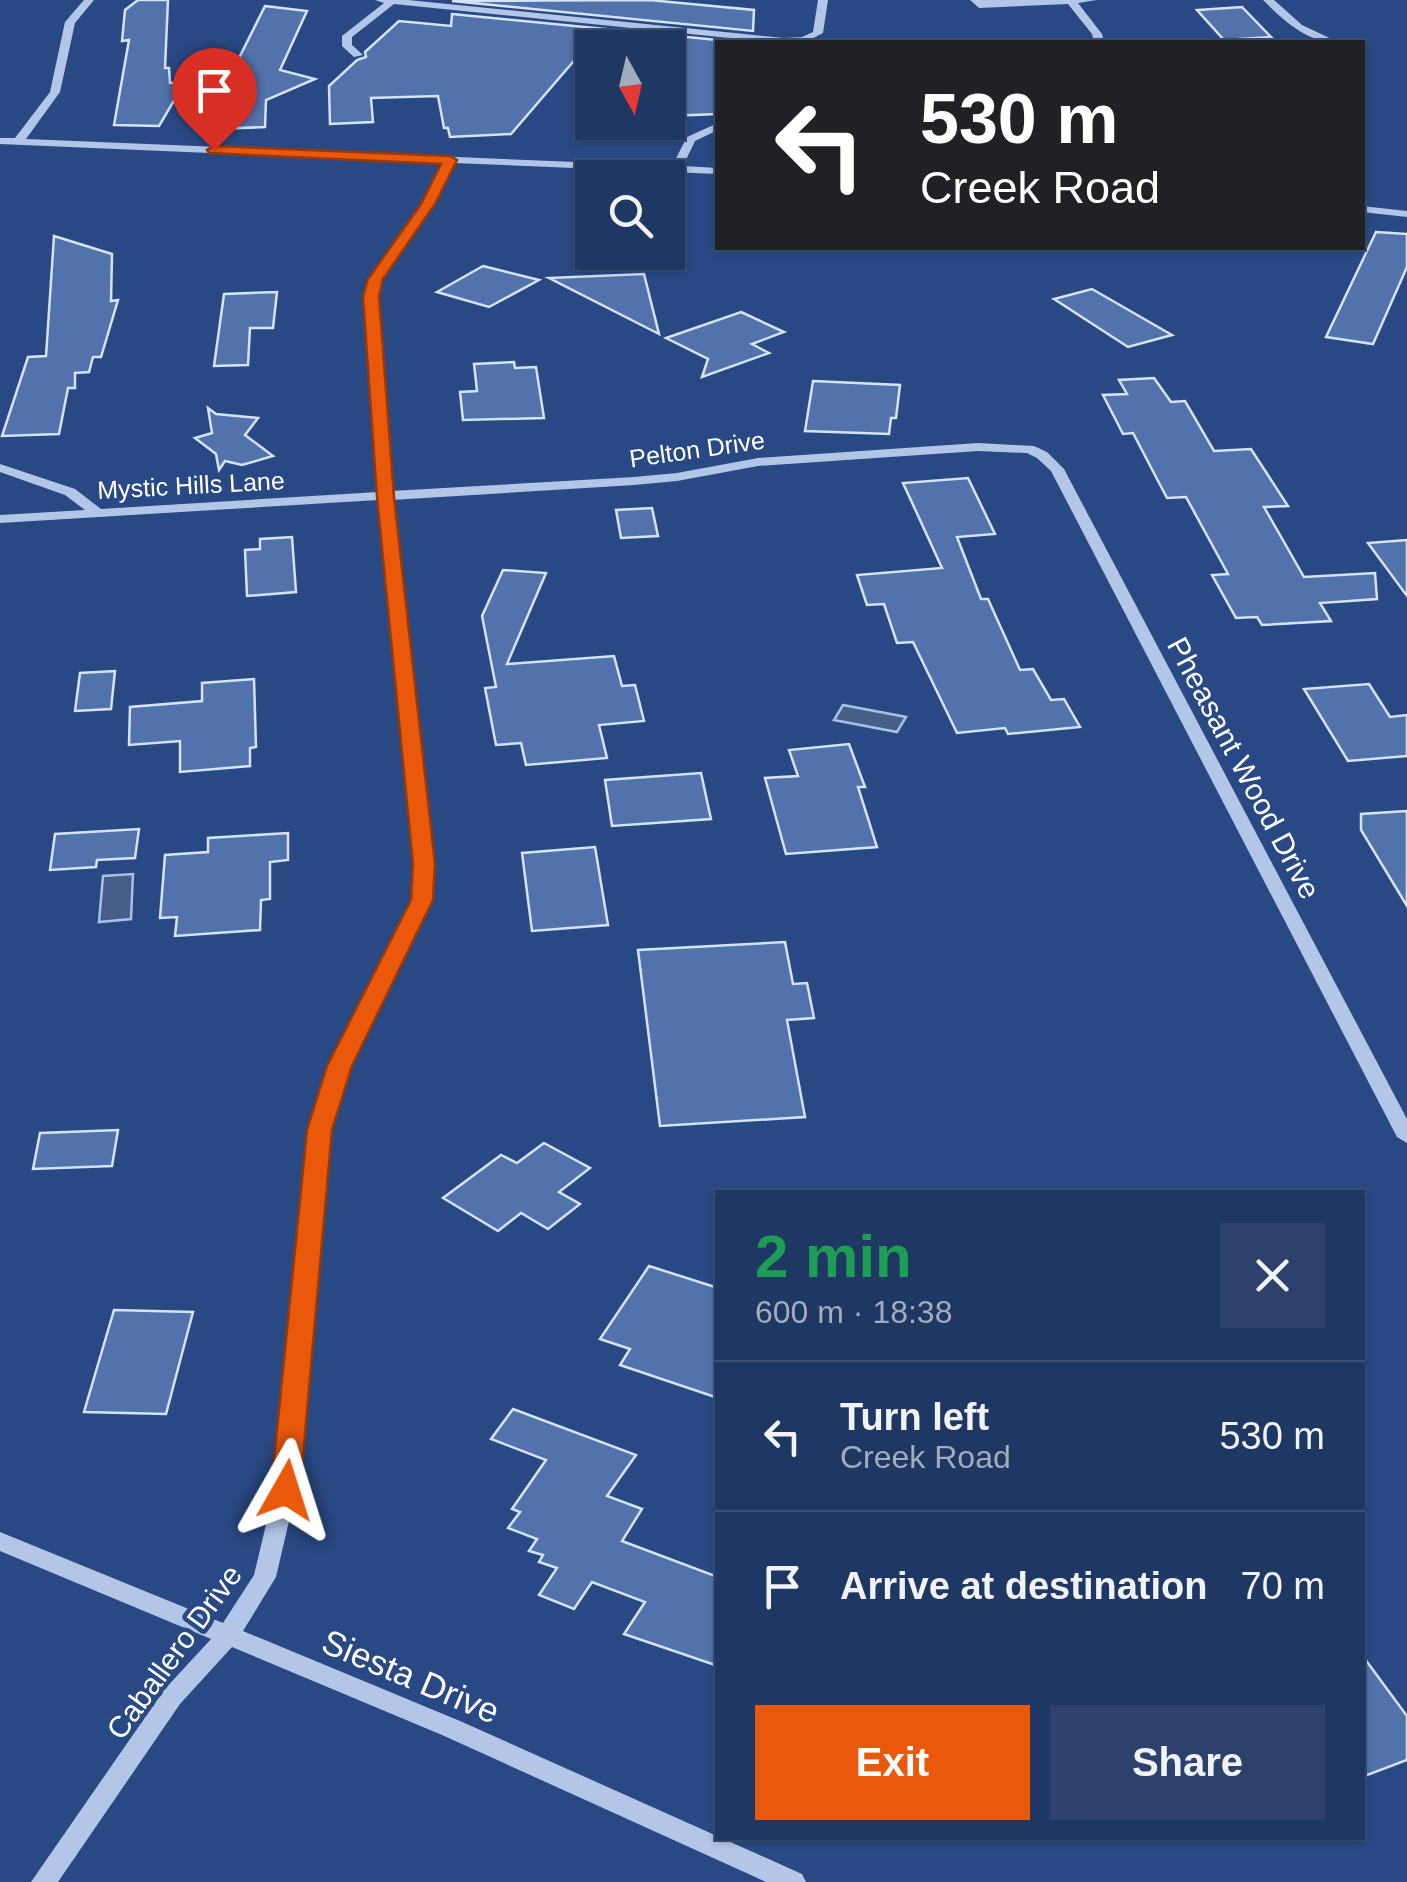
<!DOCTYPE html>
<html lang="en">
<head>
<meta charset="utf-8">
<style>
	body { margin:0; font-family:Helvetica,sans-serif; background:#2c426c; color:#f1f3f6; height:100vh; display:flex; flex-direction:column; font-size:38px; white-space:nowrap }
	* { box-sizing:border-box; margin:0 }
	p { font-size:32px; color:#a1acbe }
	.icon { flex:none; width:55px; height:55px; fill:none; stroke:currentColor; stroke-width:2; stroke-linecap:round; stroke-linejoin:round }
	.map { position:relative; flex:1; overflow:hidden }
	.side { position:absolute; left:715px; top:1190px; width:650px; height:650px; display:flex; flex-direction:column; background:#1f3763; border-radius:0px; box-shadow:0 2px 8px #0004,0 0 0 2px #3c5178 }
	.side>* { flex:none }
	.top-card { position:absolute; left:715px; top:40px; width:650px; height:210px; border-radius:0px; box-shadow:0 2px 8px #0004,0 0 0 2px #3c5178; background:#202124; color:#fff; overflow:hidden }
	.needle { width:65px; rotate:172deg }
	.controls { position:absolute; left:575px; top:30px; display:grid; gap:20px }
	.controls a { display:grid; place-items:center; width:110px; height:110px; border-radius:0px; background:#1f3763; box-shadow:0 2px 8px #0004,0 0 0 2px #3c5178; font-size:50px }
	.pin { position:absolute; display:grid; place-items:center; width:85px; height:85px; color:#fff; margin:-102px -42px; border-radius:50% 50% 50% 0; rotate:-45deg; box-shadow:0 0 10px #0007 }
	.pin .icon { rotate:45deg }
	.me { position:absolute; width:110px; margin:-55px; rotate:6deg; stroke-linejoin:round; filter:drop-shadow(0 0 8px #0008) }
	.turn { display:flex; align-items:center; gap:35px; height:210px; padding:0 40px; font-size:45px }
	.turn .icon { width:130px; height:130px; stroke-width:2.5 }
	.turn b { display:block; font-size:70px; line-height:85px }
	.round { display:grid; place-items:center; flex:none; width:105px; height:105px; border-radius:0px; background:#2c426c }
	.summary { display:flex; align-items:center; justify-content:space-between; height:170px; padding:0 40px }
	h1 { font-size:60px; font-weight:600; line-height:75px; color:#1e9e55 }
	.primary-button { display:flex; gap:20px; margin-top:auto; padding:20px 40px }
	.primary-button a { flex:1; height:115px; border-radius:0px; background:#ea580c; color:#fff; font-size:40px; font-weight:600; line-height:115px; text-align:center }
	.primary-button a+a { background:#2c426c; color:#f1f3f6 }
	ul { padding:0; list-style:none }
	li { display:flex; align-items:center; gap:30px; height:150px; padding:0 40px; border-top:2px solid #3c5178 }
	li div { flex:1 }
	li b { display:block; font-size:38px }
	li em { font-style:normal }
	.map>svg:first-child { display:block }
</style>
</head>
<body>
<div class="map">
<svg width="1407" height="1882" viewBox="0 0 1407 1882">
	<rect width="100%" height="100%" fill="#294984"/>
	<!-- water -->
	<g fill="#475e89" stroke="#a8c0e7" stroke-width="2.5">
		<polygon points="843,705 906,717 897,732 834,720"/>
		<polygon points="133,874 131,919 99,922 103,876"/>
	</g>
	<!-- building -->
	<g fill="#5272ab" stroke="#d6e2f6" stroke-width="2.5">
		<polygon points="138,0 168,0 165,68 169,68 170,83 185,82 159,126 114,125 129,40 122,41 125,10"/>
		<polygon points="649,0 754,10 753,31 452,1"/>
		<polygon points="265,6 307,11 280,70 315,79 266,100 265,127 217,129 220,80 228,80"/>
		<polygon points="1242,7 1271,37 1224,40 1197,10"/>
		<polygon points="452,14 738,42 718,42 718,114 668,116 668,48 585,48 511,134 450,137 448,128 444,128 438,96 371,98 373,122 330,124 329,86 357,60 366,57 365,52 399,21 451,26"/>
		<polygon points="1376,232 1407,234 1407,267 1373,344 1326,337"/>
		<polygon points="54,236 112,254 111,301 118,300 101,357 93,357 89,372 75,373 75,388 68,388 59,434 2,436 28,357 46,356"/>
		<polygon points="483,266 539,280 489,307 437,292"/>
		<polygon points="644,274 659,334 549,278"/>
		<polygon points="1092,289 1172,335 1128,347 1054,299"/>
		<polygon points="277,292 273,328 250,328 248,365 214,366 224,294"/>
		<polygon points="741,312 784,332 752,344 769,353 702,377 708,359 666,338"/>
		<polygon points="514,362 515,368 536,367 544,418 463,420 460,392 477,391 474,364"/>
		<polygon points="1154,378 1171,402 1185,401 1214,451 1251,449 1288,506 1264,507 1304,577 1375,573 1377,599 1320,603 1331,621 1262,625 1257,617 1236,618 1212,575 1228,574 1186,497 1167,498 1133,433 1123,434 1103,395 1127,394 1119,380"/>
		<polygon points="813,381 900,385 896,418 891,418 889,434 805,431"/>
		<polygon points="208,408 216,414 258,418 245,435 273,456 242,465 225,461 219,470 216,454 195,438 212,433"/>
		<polygon points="968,478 995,534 957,537 981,599 988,599 1020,670 1033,669 1051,700 1064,699 1080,727 1008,734 1005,728 957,733 913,642 897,643 884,604 867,605 857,575 942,568 903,483"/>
		<polygon points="652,508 658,536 621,538 616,510"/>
		<polygon points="292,537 296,592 247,596 245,550 260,549 260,539"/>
		<polygon points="1407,540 1407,596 1368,543"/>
		<polygon points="503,570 546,573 507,664 614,656 622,686 635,685 644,721 599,725 607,758 526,765 521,743 496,745 485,688 496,687 482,616"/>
		<polygon points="115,671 111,709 75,711 80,673"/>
		<polygon points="254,679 256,747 250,748 250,766 180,772 180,741 129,745 130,707 202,701 202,683"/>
		<polygon points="1369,684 1390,717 1407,715 1407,756 1348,761 1304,689"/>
		<polygon points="849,744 865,787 858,787 877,847 786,854 765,778 798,776 789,750"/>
		<polygon points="701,773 711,819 612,826 605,780"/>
		<polygon points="1407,811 1407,906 1361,830 1361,814"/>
		<polygon points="139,829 135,858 97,860 96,867 50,870 55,834"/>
		<polygon points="288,833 288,860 270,862 270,899 261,900 260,930 175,936 177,917 160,918 165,855 208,852 208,838"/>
		<polygon points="595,847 608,925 532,931 522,853"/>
		<polygon points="785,942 793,984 807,983 814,1018 787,1020 805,1117 660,1126 638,950"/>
		<polygon points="118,1130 112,1166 33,1169 40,1133"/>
		<polygon points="544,1143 590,1168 559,1192 580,1204 548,1229 521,1213 498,1231 443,1198 501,1155 517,1163"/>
		<polygon points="649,1266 718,1288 718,1398 620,1365 630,1349 600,1339"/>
		<polygon points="114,1310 193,1312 166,1414 84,1412"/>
		<polygon points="513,1409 636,1455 607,1496 642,1509 622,1541 718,1577 718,1666 624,1634 645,1602 592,1582 574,1609 539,1595 557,1568 539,1562 543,1555 529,1551 537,1539 508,1528 520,1512 512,1509 546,1460 491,1439"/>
		<polygon points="1362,1655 1407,1716 1407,1760 1362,1777"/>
	</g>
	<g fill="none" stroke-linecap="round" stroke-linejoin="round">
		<!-- minor -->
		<g fill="#b3c6e7" fill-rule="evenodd">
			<polygon points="84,0 94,0 75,23 60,92 26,139 672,166 687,137 718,123 718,130 695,141 683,166 718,168 718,174 454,163 434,205 381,279 377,296 391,491 634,477 677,473 758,458 978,443 1034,446 1047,452 1064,469 1407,1119 1407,1143 1397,1137 1051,471 1037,458 1027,453 978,451 758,466 677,481 634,485 392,500 432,864 431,899 420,929 349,1066 330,1130 296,1491 276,1577 243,1631 460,1721 802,1874 806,1882 766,1882 442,1735 232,1647 180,1704 58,1882 31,1882 164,1690 211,1639 0,1551 0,1532 223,1623 254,1575 274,1491 310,1130 331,1066 402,929 413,899 416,864 378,500 0,523 0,515 85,510 65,495 0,472 0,464 75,489 101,509 378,492 365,296 369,279 423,205 443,163 0,144 0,138 15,138 50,92 65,22"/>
			<polygon points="375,0 408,0 784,38 802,37 813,32 818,0 828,0 823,33 806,42 770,42 394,4 352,37 352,45 363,55 354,57 342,46 342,36 384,3"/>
			<polygon points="970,0 1097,0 1078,3 1102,34 1104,42 1094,42 1092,34 1068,4 979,8"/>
			<path d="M1263 0H1274L1302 25 1338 42C1309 44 1283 20 1263 0Z"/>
			<polygon points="1362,206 1407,211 1407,217 1362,212"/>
		</g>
	</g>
	<!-- route -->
	<polygon fill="#ea580c" stroke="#983908" stroke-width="2.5" points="214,146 450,156 457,160 435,204 383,279 379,296 394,497 435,864 433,900 352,1066 332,1130 300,1490 296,1498 286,1502 275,1498 271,1490 307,1130 327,1066 411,900 413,864 377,497 363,296 368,279 421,204 441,164 209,153 207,150"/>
	<g text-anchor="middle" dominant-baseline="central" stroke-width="9" stroke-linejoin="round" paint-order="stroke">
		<!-- far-street labels -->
		<g font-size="25" fill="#fff" stroke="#294984">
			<text transform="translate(697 449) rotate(-8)">Pelton Drive</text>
			<text transform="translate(191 485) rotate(-3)">Mystic Hills Lane</text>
		</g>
		<!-- street labels -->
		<g font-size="30" fill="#fff" stroke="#294984">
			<text transform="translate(1244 768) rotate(62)">Pheasant Wood Drive</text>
			<text transform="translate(174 1652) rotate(-54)">Caballero Drive</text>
		</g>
		<!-- near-street labels -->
		<g font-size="35" fill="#fff" stroke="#294984">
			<text transform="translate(411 1676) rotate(23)">Siesta Drive</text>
		</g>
	</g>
</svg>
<div class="controls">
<a><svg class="needle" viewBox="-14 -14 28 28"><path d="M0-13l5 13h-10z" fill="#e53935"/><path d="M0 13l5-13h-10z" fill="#a1acbe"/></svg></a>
<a><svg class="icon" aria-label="search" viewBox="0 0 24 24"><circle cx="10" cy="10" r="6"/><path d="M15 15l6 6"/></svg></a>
</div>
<div class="pin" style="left:214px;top:150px;background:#d93025"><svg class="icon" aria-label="arrive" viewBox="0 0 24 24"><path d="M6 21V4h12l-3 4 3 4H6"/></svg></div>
<svg class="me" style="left:286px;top:1490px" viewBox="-20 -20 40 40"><path d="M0-17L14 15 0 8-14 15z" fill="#ea580c" stroke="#fff" stroke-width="4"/></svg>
<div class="top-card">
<div class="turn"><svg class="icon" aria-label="left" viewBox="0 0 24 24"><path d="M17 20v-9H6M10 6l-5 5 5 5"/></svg><div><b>530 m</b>Creek Road</div></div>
</div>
<section class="side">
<div class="summary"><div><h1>2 min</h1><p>600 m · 18:38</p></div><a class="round"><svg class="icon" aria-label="close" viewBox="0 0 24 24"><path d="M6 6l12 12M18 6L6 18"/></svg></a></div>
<ul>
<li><svg class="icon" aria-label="left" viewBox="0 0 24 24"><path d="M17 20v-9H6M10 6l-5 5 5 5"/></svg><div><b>Turn left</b><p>Creek Road</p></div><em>530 m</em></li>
<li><svg class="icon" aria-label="arrive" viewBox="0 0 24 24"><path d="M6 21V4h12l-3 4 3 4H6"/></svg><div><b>Arrive at destination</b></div><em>70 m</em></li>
</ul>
<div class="primary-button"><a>Exit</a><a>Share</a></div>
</section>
</div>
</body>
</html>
